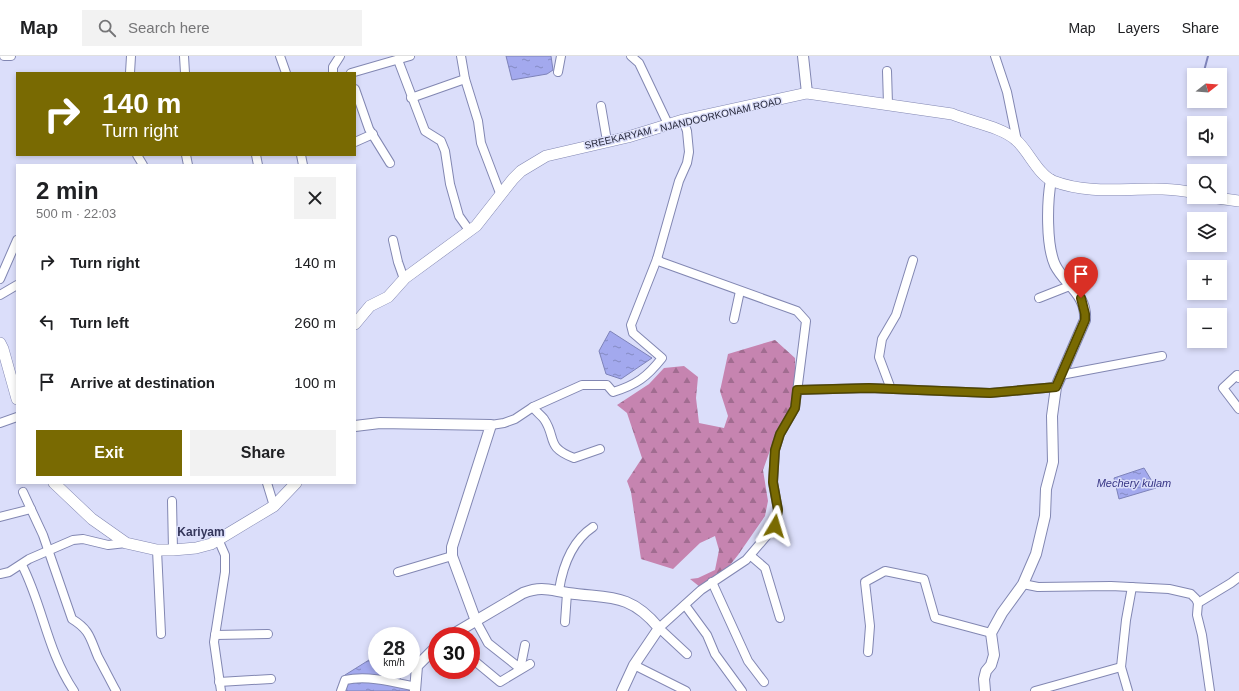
<!DOCTYPE html>
<html lang="en">
<head>
<meta charset="utf-8">
<style>
	body { margin:0; font-family:Arial,sans-serif; background:#f2f2f2; color:#202124; height:100vh; display:flex; flex-direction:column; font-size:15px; white-space:nowrap }
	* { box-sizing:border-box; margin:0 }
	p { font-size:13px; color:#757577 }
	.icon { flex:none; width:22px; height:22px; fill:none; stroke:currentColor; stroke-width:2; stroke-linecap:round; stroke-linejoin:round }
	.map { position:relative; flex:1; overflow:hidden }
	.panel { position:absolute; left:16px; top:108px; width:340px; height:320px; display:flex; flex-direction:column; background:#fff; border-radius:0px; box-shadow:0 2px 6px #0003 }
	.panel>* { flex:none }
	.hud { position:absolute; left:16px; top:16px; width:340px; height:84px; border-radius:0px; box-shadow:0 2px 6px #0003; background:#796a02; color:#fff; overflow:hidden }
	.needle { width:26px; rotate:73deg }
	.tools { position:absolute; left:1187px; top:12px; display:grid; gap:8px }
	.tools a { display:grid; place-items:center; width:40px; height:40px; border-radius:0px; background:#fff; box-shadow:0 2px 6px #0003; font-size:20px }
	.speed { position:absolute; left:368px; top:571px; display:flex; gap:8px; font-size:20px; font-weight:700; text-align:center }
	.speed>* { display:grid; place-content:center; width:52px; height:52px; border-radius:50%; background:#fff; box-shadow:0 2px 6px #0003; line-height:1 }
	.speed small { font-size:10px; font-weight:400 }
	.speed .limit { border:6px solid #d22; background:#fff; color:#111 }
	.pin { position:absolute; display:grid; place-items:center; width:34px; height:34px; color:#fff; margin:-41px -17px; border-radius:50% 50% 50% 0; rotate:-45deg; box-shadow:0 0 4px #0007 }
	.pin .icon { rotate:45deg }
	.me { position:absolute; width:44px; margin:-22px; rotate:7deg; stroke-linejoin:round; filter:drop-shadow(0 0 3px #0008) }
	.turn { display:flex; align-items:center; gap:14px; height:84px; padding:0 20px; font-size:18px }
	.turn .icon { width:52px; height:52px; stroke-width:2.5 }
	.turn b { display:block; font-size:28px; line-height:34px }
	.round { display:grid; place-items:center; flex:none; width:42px; height:42px; border-radius:0px; background:#f2f2f2 }
	.overview { display:flex; align-items:center; justify-content:space-between; height:68px; padding:0 20px }
	h1 { font-size:24px; font-weight:700; line-height:30px }
	.cta { display:flex; gap:8px; margin-top:auto; padding:8px 20px }
	.cta a { flex:1; height:46px; border-radius:0px; background:#796a02; color:#fff; font-size:16px; font-weight:700; line-height:46px; text-align:center }
	.cta a+a { background:#f2f2f2; color:#202124 }
	ul { padding:0; list-style:none }
	li { display:flex; align-items:center; gap:12px; height:60px; padding:0 20px }
	li div { flex:1 }
	li b { display:block; font-size:15px }
	li em { font-style:normal }
	header { display:flex; align-items:center; gap:24px; box-sizing:border-box; height:56px; padding:0 20px; background:#fff; border-bottom:1px solid #e0e0e0 }
	header strong { font-size:19px }
	nav { display:flex; gap:22px; margin-inline-start:auto; font-size:14px }
	.search { width:280px; height:36px; background:#f2f2f2; display:flex; align-items:center; gap:10px; box-sizing:border-box; padding:0 14px; border-radius:0px; color:#757577; font-size:15px }
	.map>svg:first-child { display:block }
</style>
</head>
<body>
<header>
<strong>Map</strong>
<div class="search"><svg class="icon" aria-label="search" viewBox="0 0 24 24"><circle cx="10" cy="10" r="6"/><path d="M15 15l6 6"/></svg>Search here</div>
<nav><a>Map</a><a>Layers</a><a>Share</a></nav>
</header>
<div class="map">
<svg width="1239" height="635" viewBox="0 0 1239 635">
	<defs>
		<pattern id="forest-firs" width="22" height="20" patternUnits="userSpaceOnUse"><rect width="22" height="20" fill="#c684b0"/><path d="M5 1l3.5 6h-7zM16 11l3.5 6h-7z" fill="#a16c90"/></pattern>
		<pattern id="water-ripples" width="26" height="14" patternUnits="userSpaceOnUse"><rect width="26" height="14" fill="#a3a9ee"/><path d="M2 4q2-2 4 0t4 0M15 11q2-2 4 0t4 0" fill="none" stroke="#858ac2"/></pattern>
	</defs>
	<rect width="100%" height="100%" fill="#dbdefa"/>
	<!-- forest -->
	<polygon fill="url(#forest-firs)" points="775,284 795,302 796,331 791,349 773,386 763,414 768,445 765,460 738,499 726,514 700,531 690,523 698,522 715,514 719,494 715,480 700,487 673,513 641,503 631,436 627,425 642,402 627,357 617,349 649,328 664,312 684,310 698,321 696,342 699,367 724,372 728,360 720,335 728,298"/>
	<!-- water -->
	<g fill="url(#water-ripples)" stroke="#7e83b9">
		<polygon points="506,0 551,0 553,14 547,18 512,24"/>
		<polygon points="610,275 652,302 621,323 606,318 599,295"/>
		<polygon points="1144,412 1156,432 1119,443 1114,422"/>
		<path d="M369 604 377 609V614C392 614 404 622 409 635H340L345 619Z"/>
	</g>
	<g fill="none" stroke-linecap="round" stroke-linejoin="round">
		<!-- stream -->
		<polyline stroke="#7e83b9" stroke-width="2" points="1204,15 1208,0"/>
		<defs>
			<g id="minor">
				<polyline points="4,0 11,0"/>
				<polyline points="184,0 185,17"/>
				<polyline points="280,0 286,17"/>
				<polyline points="461,0 465,23 478,65 481,87 500,137"/>
				<polyline points="631,0 639,7 668,68"/>
				<polyline points="995,0 1007,36 1017,85"/>
				<polyline points="398,4 425,75 441,85 445,95 450,128 459,160 469,174"/>
				<polyline points="887,15 888,48"/>
				<polyline points="558,16 561,0"/>
				<polyline points="130,17 131,0"/>
				<polyline points="333,17 333,11 340,0"/>
				<polyline points="351,17 410,0"/>
				<polyline points="355,33 369,73 390,107"/>
				<polyline points="411,42 465,23"/>
				<polyline points="601,50 607,85"/>
				<polyline points="355,86 373,78"/>
				<polyline points="137,99 143,109"/>
				<polyline points="186,99 188,109"/>
				<polyline points="256,99 258,109"/>
				<polyline points="301,99 303,109"/>
				<polyline points="393,184 398,206 404,223"/>
				<polyline points="657,203 661,206 797,255 806,265 795,352 780,378 775,394 773,427 778,454 775,470 746,504 701,534 659,572 687,598"/>
				<polyline points="0,223 17,184"/>
				<polyline points="0,239 17,229"/>
				<polyline points="1039,242 1072,229"/>
				<polyline points="734,263 740,235"/>
				<polyline points="1061,319 1162,300"/>
				<polyline points="1239,322 1237,319 1223,332 1239,353"/>
				<polyline points="891,333 879,301 882,283 896,259 913,204"/>
				<polyline points="797,334 869,332 990,337 1056,331"/>
				<path d="M533 351C536 356 541 359 544 363 557 382 545 391 574 402L600 393"/>
				<polyline points="0,367 17,361"/>
				<path d="M491 369 504 367 515 363 533 351 582 329H607L613 336C636 329 647 321 662 302L633 277 631 269 657 203 679 125 687 107 689 96 687 75 683 64"/>
				<polyline points="267,427 274,450"/>
				<path d="M23 436 43 479 72 563C90 574 90 582 98 601 104 612 110 624 116 635"/>
				<polyline points="172,445 173,494"/>
				<polyline points="0,461 31,453"/>
				<polyline points="218,483 225,499 225,516 214,586 221,635"/>
				<polyline points="157,494 161,578"/>
				<polyline points="751,500 765,512 780,562"/>
				<path d="M22 509C43 550 47 595 74 635"/>
				<polyline points="398,516 452,500"/>
				<polyline points="0,518 9,516 29,503 73,484 83,483 108,489 126,487"/>
				<polyline points="712,526 748,605 764,626"/>
				<polyline points="1023,528 1038,531 1111,530 1169,533 1191,538 1196,543 1198,547 1197,559 1202,579 1210,635"/>
				<path d="M559 534C563 509 572 485 593 471"/>
				<polyline points="1198,547 1231,527 1239,521"/>
				<polyline points="685,549 707,579 715,598 742,635"/>
				<polyline points="476,565 488,587 517,610 521,609 525,589"/>
				<polyline points="565,566 567,537"/>
				<polyline points="215,579 268,578"/>
				<polyline points="868,596 870,570 865,526 885,515 924,523 935,562 991,577"/>
				<polyline points="471,602 500,626 530,608"/>
				<polyline points="634,609 686,635"/>
				<polyline points="219,626 271,623"/>
				<path d="M341 635 345 624C368 619 393 626 416 631"/>
				<polyline points="1035,635 1121,611"/>
				<polyline points="1128,635 1121,611 1126,564 1132,531"/>
			</g>
			<g id="tertiary">
				<polyline points="803,0 807,37"/>
				<polyline points="355,370 380,367 491,369 452,491 452,500 476,565"/>
				<path d="M450 580 523 537C542 530 549 534 568 537 609 543 629 536 659 572L634 609 622 635"/>
				<polyline points="415,635 417,610 437,590"/>
				<path d="M985 635 984 623 986 615 991 609 994 599 991 577 1002 557 1023 528 1036 498 1045 460 1046 433 1053 406 1052 360 1056 331 1085 264C1087 238 1065 229 1055 209 1046 189 1047 146 1051 124"/>
			</g>
			<g id="secondary">
				<polyline points="1210,141 1239,145"/>
				<path d="M355 268 370 250 388 241 405 222 476 170 513 123 521 115 546 100 628 81 683 64 807 37 952 58C971 66 1002 71 1016 84 1028 94 1038 119 1053 125 1100 143 1147 126 1194 137"/>
				<polyline points="0,287 3,293 17,343"/>
				<polyline points="54,427 92,463 126,487 157,494 173,494 196,492 211,488 274,450 296,427"/>
			</g>
		</defs>
		<!-- minor casing -->
		<use href="#minor" stroke="#8287b2" stroke-width="10"/>
		<!-- tertiary casing -->
		<use href="#tertiary" stroke="#8287b2" stroke-width="12"/>
		<!-- secondary casing -->
		<use href="#secondary" stroke="#8287b2" stroke-width="12"/>
		<!-- minor -->
		<use href="#minor" stroke="#fff" stroke-width="8"/>
		<!-- tertiary -->
		<use href="#tertiary" stroke="#fff" stroke-width="10"/>
		<!-- secondary -->
		<use href="#secondary" stroke="#fff" stroke-width="11"/>
	</g>
	<g fill="none" stroke-linecap="round" stroke-linejoin="round">
		<defs>
			<polyline id="route" points="775,470 778,454 773,426 775,394 780,378 795,352 797,334 869,332 990,337 1056,331 1085,264 1085,258 1081,242"/>
		</defs>
		<!-- route casing -->
		<use href="#route" stroke="#4f4501" stroke-width="10"/>
		<!-- route -->
		<use href="#route" stroke="#796a02" stroke-width="7"/>
	</g>
	<g text-anchor="middle" dominant-baseline="central" stroke-width="3" stroke-linejoin="round" paint-order="stroke">
		<!-- street labels -->
		<g font-size="10" fill="#282a3c" stroke="#dbdefa">
			<text transform="translate(683 67) rotate(-13)">SREEKARYAM - NJANDOORKONAM ROAD</text>
		</g>
		<!-- water labels -->
		<g font-size="11" font-style="italic" fill="#383685" stroke="#dbdefa">
			<text x="1134" y="427">Mechery kulam</text>
		</g>
		<!-- quarter labels -->
		<g font-size="12" font-weight="bold" fill="#34365b" stroke="#dbdefa">
			<text x="201" y="476">Kariyam</text>
		</g>
	</g>
</svg>
<div class="tools">
<a><svg class="needle" viewBox="-14 -14 28 28"><path d="M0-13l5 13h-10z" fill="#e53935"/><path d="M0 13l5-13h-10z" fill="#757577"/></svg></a>
<a><svg class="icon" aria-label="sound" viewBox="0 0 24 24"><path d="M4 9h4l5-4v14l-5-4H4zM17 9q2 3 0 6"/></svg></a>
<a><svg class="icon" aria-label="search" viewBox="0 0 24 24"><circle cx="10" cy="10" r="6"/><path d="M15 15l6 6"/></svg></a>
<a><svg class="icon" aria-label="layers" viewBox="0 0 24 24"><path d="M12 4l9 5-9 5-9-5zM3 14l9 5 9-5"/></svg></a>
<a>+</a>
<a>−</a>
</div>
<div class="speed"><div>28<small>km/h</small></div><div class="limit">30</div></div>
<div class="pin" style="left:1081px;top:242px;background:#d93025"><svg class="icon" aria-label="arrive" viewBox="0 0 24 24"><path d="M6 21V4h12l-3 4 3 4H6"/></svg></div>
<svg class="me" style="left:775px;top:470px" viewBox="-20 -20 40 40"><path d="M0-17L14 15 0 8-14 15z" fill="#796a02" stroke="#fff" stroke-width="4"/></svg>
<div class="hud">
<div class="turn"><svg class="icon" aria-label="right" viewBox="0 0 24 24"><path d="M7 20v-9h11M14 6l5 5-5 5"/></svg><div><b>140 m</b>Turn right</div></div>
</div>
<section class="panel">
<div class="overview"><div><h1>2 min</h1><p>500 m · 22:03</p></div><a class="round"><svg class="icon" aria-label="close" viewBox="0 0 24 24"><path d="M6 6l12 12M18 6L6 18"/></svg></a></div>
<ul>
<li><svg class="icon" aria-label="right" viewBox="0 0 24 24"><path d="M7 20v-9h11M14 6l5 5-5 5"/></svg><div><b>Turn right</b></div><em>140 m</em></li>
<li><svg class="icon" aria-label="left" viewBox="0 0 24 24"><path d="M17 20v-9H6M10 6l-5 5 5 5"/></svg><div><b>Turn left</b></div><em>260 m</em></li>
<li><svg class="icon" aria-label="arrive" viewBox="0 0 24 24"><path d="M6 21V4h12l-3 4 3 4H6"/></svg><div><b>Arrive at destination</b></div><em>100 m</em></li>
</ul>
<div class="cta"><a>Exit</a><a>Share</a></div>
</section>
</div>
</body>
</html>
